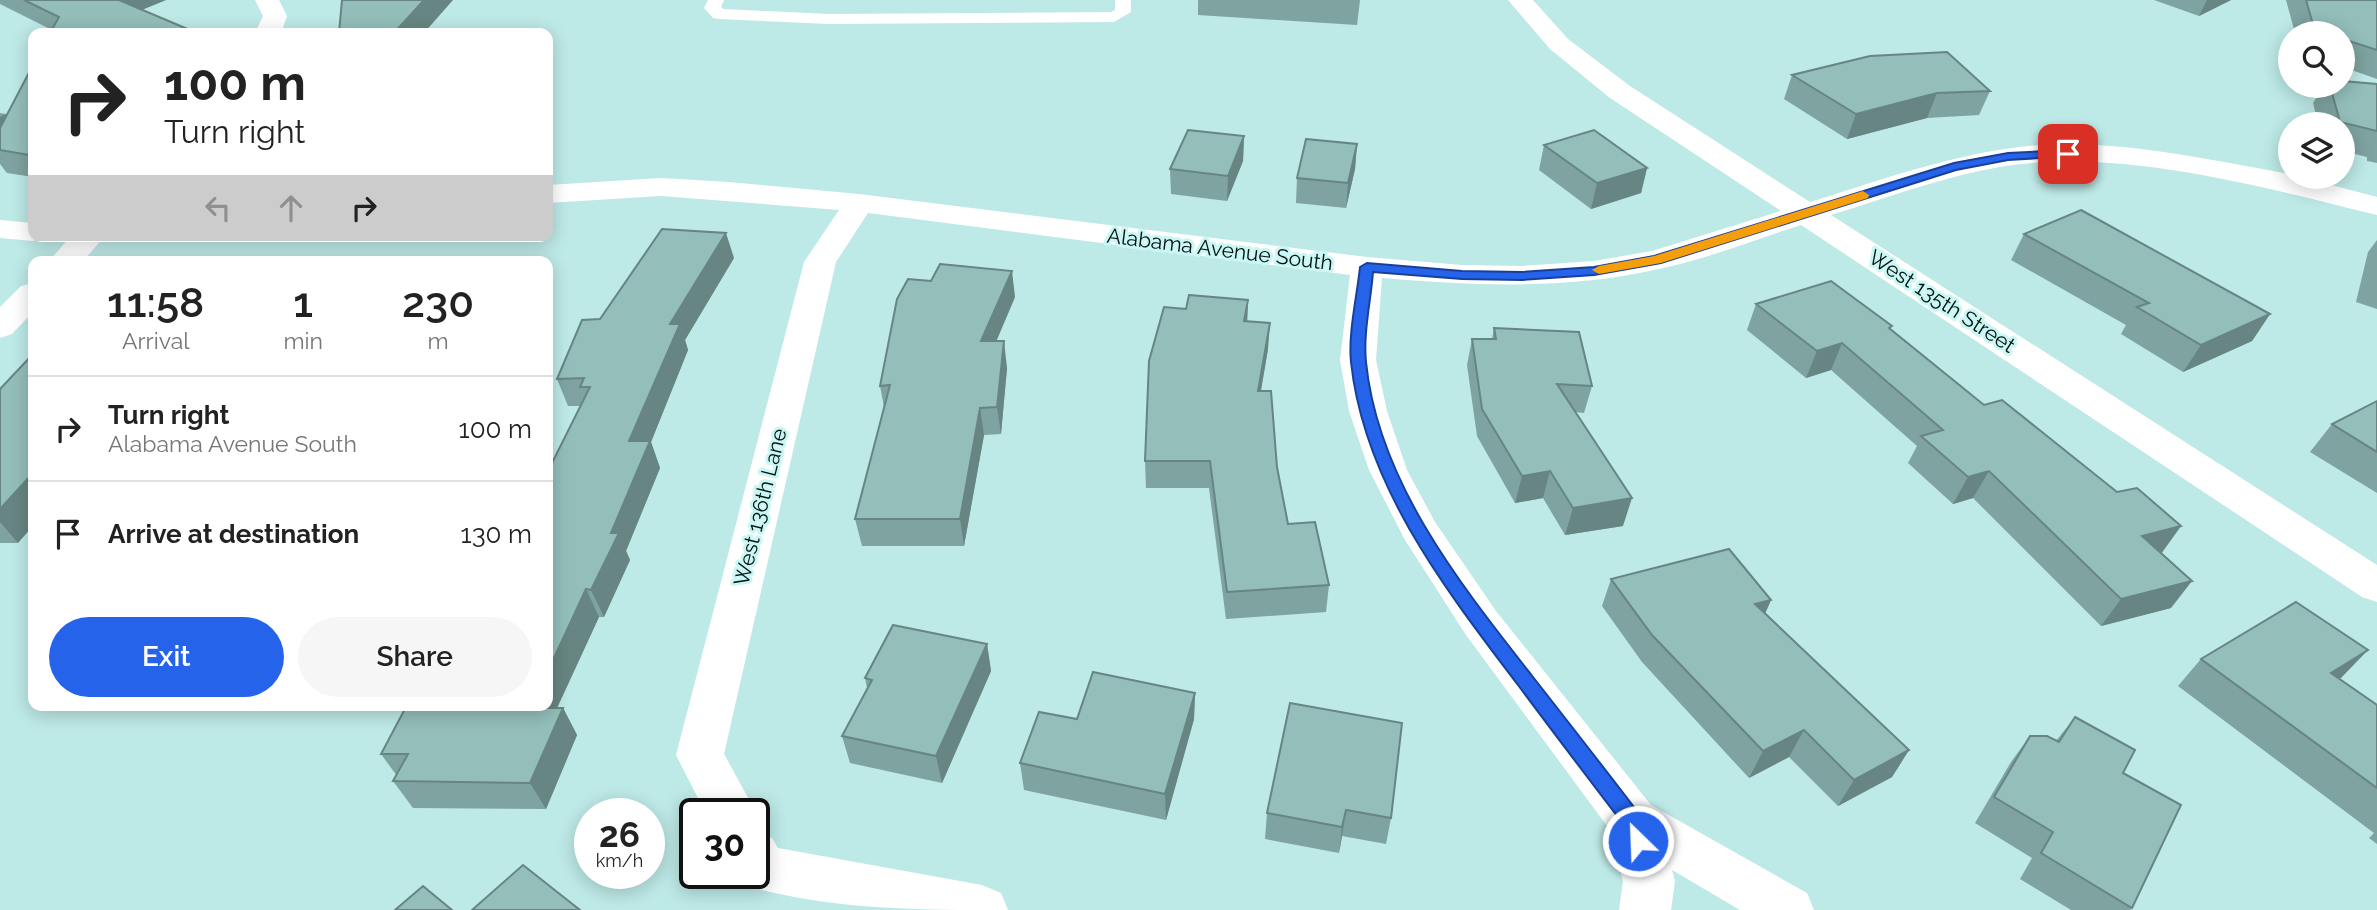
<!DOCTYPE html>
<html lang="en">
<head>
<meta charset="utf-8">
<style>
	body { margin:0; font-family:Raleway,sans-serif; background:#f6f6f6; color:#222; height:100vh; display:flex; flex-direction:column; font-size:26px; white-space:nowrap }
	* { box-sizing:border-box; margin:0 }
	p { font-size:23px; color:#767676 }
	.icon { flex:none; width:38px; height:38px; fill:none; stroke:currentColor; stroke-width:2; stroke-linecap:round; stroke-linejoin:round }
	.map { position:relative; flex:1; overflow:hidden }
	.side { position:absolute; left:28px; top:256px; width:525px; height:455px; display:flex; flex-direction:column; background:#fff; border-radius:14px; box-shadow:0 4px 18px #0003 }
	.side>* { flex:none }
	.hud { position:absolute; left:28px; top:28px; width:525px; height:214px; border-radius:14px; box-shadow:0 4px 18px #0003; background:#fff; color:#222; overflow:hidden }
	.tools { position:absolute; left:2278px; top:21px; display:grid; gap:14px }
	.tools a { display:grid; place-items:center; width:77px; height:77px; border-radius:50%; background:#fff; box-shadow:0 4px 18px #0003; font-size:35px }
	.speed { position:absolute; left:574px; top:798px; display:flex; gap:14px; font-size:35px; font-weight:700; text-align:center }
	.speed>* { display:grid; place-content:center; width:91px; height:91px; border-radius:50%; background:#fff; box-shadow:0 4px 18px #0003; line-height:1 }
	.speed small { font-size:18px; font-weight:400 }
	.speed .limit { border:4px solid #111; border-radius:10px; background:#fff; color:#111 }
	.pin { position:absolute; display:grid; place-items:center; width:60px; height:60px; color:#fff; margin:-30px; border-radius:14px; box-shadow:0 4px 10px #0006 }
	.me { position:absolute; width:77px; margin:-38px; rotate:336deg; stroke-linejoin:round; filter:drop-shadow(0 0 5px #0008) }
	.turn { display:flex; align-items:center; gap:24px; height:147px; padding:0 21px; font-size:32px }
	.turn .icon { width:91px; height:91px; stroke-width:2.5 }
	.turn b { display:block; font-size:49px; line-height:60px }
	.lanes { display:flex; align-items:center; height:66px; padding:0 21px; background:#0003; justify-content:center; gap:35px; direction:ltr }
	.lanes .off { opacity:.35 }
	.eta { display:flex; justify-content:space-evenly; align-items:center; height:119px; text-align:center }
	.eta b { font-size:42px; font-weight:600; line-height:49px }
	.primary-button { display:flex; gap:14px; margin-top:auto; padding:14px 21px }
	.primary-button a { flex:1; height:80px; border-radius:42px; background:#2563eb; color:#fff; font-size:28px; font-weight:600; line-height:80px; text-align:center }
	.primary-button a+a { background:#f6f6f6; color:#222 }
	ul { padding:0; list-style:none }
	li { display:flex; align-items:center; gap:21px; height:105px; padding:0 21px; border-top:2px solid #e0e0e0 }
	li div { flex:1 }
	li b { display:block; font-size:26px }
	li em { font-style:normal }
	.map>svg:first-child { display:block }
</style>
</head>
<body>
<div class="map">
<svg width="2377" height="910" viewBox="0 0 2377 910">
	<rect width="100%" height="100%" fill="#bde9e6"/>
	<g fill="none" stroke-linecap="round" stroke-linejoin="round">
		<!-- lane -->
		<polygon fill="#fff" fill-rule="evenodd" points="708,0 724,0 721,7 723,9 829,14 1111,12 1115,10 1115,0 1131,0 1131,12 1114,22 829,24 719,19 713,18 704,8"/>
		<!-- street -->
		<g fill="#fff" fill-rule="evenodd">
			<polygon points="255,0 279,0 287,16 281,33 255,33 263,16"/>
			<path d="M1508 0H1533L1568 39 1630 86 1810 202C1875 182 1938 159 2005 149 2100 134 2197 158 2290 174L2291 177H2301L2377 197V215C2263 187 2123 148 2005 166 1945 176 1889 197 1831 215L2377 565V602L2362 597 1801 225C1754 240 1707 259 1659 269 1567 290 1475 286 1382 278L1376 360 1387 411 1407 470 1435 522 1496 611 1651 805 1807 893 1814 910H1740L1672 870 1675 881 1671 910H1619L1623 881 1610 830 1466 635 1405 540 1369 470 1349 411 1340 360 1350 275 868 213 836 262 724 754 757 814 754 819V814H706L676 755 804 262 839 210 661 196 548 203V185L661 178 729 182 859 194 1367 257 1462 265 1522 266 1594 261 1652 251 1781 211 1610 98 1550 49Z"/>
			<polygon points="0,220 33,223 33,236 46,236 33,241 0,238"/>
			<polygon points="71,236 105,236 83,261 49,261"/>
			<polygon points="33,283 33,312 12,334 0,338 0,307 21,286"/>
			<path d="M754 831 772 838 778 848 982 885 1001 893 1008 910C920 910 828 910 744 885L738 873H754Z"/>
		</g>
	</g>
	<!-- wall -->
	<g fill="#7ea3a0">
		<polygon points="0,0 166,0 142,10 197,33 50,33 52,30 0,4"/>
		<polygon points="1198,0 1360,0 1357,25 1198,15"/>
		<polygon points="2154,0 2231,0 2199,16"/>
		<polygon points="2286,0 2377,0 2377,79 2343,67 2343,33 2295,33"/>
		<polygon points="33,65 33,177 7,173 0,164 0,113 6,114 7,115"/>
		<polygon points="1792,75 1990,91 1979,115 1927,118 1847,139 1784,99"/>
		<polygon points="2377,84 2377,163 2367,161 2367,157 2343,151 2343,124 2318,124 2313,103 2324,86"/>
		<polygon points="1244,136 1243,161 1227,201 1171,194 1170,169"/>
		<polygon points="1357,144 1355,169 1346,208 1296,203 1297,178"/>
		<polygon points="1544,145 1647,168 1641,193 1591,209 1539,170"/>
		<polygon points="2024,234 2270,314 2252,341 2183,372 2121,334 2126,325 2011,260"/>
		<polygon points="2377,240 2377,309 2356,302 2368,252"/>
		<polygon points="734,258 685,340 688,350 651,442 660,468 626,551 630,560 604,617 599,617 557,708 563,708 577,735 546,809 413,808 393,781 397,776 381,754 548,705 580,406 568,406 557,379 600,319"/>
		<polygon points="1015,297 996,341 1007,368 1001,434 984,435 964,546 862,546 855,519 884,407 880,386"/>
		<polygon points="1248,300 1247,321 1268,349 1261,391 1288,524 1329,585 1326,612 1226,619 1209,488 1146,488 1145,461 1186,309"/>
		<polygon points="1756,304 1891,329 1984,405 2117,492 2181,526 2161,553 2171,608 2101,626 1973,498 1953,504 1908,463 1917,446 1831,370 1806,378 1747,330"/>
		<polygon points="1494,328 1592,386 1584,413 1575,412 1623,526 1565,535 1543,498 1515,503 1477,436 1467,365 1472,339 1492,339"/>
		<polygon points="0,389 18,543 0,543"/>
		<polygon points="2377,401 2377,493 2310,452 2332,424"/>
		<polygon points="1611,579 1771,600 1765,614 1909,750 1892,777 1838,806 1789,757 1749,778 1642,662 1602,606"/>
		<polygon points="987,644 991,671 942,783 850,763 842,736 867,688 865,678"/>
		<polygon points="2201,659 2342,677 2339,679 2377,705 2377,844 2369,838 2374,833 2178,686"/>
		<polygon points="1195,693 1194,719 1166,820 1024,790 1020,763 1077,719"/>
		<polygon points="1290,703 1391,818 1386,844 1342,836 1339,853 1265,839 1267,813"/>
		<polygon points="2075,717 2123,773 2132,908 2130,910 2071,910 2020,879 2032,858 1975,823 2011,762 2030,736 2056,741"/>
	</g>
	<!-- shaded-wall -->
	<g fill="#678582">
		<polygon points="110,0 166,0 121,18"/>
		<polygon points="424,0 453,0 424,33 394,33"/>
		<polygon points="2207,0 2231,0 2199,16"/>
		<polygon points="1937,93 1927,118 1847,139 1856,114"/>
		<polygon points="6,114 22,139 0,150 0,117"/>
		<polygon points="1244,136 1243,161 1227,201 1228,176"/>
		<polygon points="1357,144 1355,169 1346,208 1348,183"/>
		<polygon points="1647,168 1641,193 1591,209 1597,183"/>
		<polygon points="726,233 734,258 685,340 688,350 651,442 660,468 626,551 630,560 604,617 591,590 611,533 629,441 670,324"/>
		<polygon points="1012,271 1015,297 985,368 981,341"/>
		<polygon points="1248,300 1247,327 1244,321"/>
		<polygon points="2270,314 2252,341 2183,372 2201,345"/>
		<polygon points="1270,323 1268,349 1256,418 1258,391"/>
		<polygon points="1004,341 1007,368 1001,434 997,407"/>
		<polygon points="1842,343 1831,370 1806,378 1817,351"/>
		<polygon points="980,408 984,435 964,546 960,519"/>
		<polygon points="1550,471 1543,498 1515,503 1522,476"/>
		<polygon points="1989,471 1973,498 1953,504 1968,477"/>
		<polygon points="33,473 33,526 18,543 0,522 0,509"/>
		<polygon points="1632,498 1623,526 1565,535 1573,508"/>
		<polygon points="2181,526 2161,554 2142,536"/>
		<polygon points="2192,581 2171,608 2101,626 2121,599"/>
		<polygon points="586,589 599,617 545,734 530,708 531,705 548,705 548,671"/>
		<polygon points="1771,600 1759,627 1755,604"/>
		<polygon points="987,644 991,671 942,783 936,756"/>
		<polygon points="2368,650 2342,677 2306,700 2331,673"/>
		<polygon points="1195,693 1194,719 1166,820 1165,794"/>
		<polygon points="563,708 577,735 546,809 530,783"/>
		<polygon points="1804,730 1789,757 1749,778 1763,751"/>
		<polygon points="1909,750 1892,777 1838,806 1854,780"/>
		<polygon points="1346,810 1342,836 1339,853 1342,827"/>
	</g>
	<!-- building -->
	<g fill="#93beba" stroke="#678582" stroke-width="2">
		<polygon points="24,0 119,0 197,33 50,33 59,17"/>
		<polygon points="342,0 424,0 394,33 339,33"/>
		<polygon points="2306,0 2377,0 2377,50 2343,39 2343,33 2328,33 2314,28"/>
		<polygon points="1947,52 1990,91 1937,93 1856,114 1792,75 1870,56"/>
		<polygon points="33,65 33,152 29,155 0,150 0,128"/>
		<polygon points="2343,81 2377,84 2377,131 2340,122 2330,86 2343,86"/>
		<polygon points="1188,130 1244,136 1228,176 1170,169"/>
		<polygon points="1594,130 1647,168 1597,183 1544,145"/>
		<polygon points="1306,139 1357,144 1348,183 1297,178"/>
		<polygon points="2081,210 2270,314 2201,345 2137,307 2149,303 2024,234"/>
		<polygon points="662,229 726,233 670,324 680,324 629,441 650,441 611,533 619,533 591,590 586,589 548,671 548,471 590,387 580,387 584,378 557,379 582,320 600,319"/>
		<polygon points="940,264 1012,271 981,341 1004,341 997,407 980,408 960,519 855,519 890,385 880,386 897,299 908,279 931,281"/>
		<polygon points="1831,281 1892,326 1889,328 1984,405 2002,400 2117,492 2137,488 2181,526 2142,536 2192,581 2121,599 1989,471 1968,477 1921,436 1943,430 1842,343 1817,351 1756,304"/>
		<polygon points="1189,295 1248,300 1244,321 1270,323 1258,391 1271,391 1277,467 1288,524 1315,522 1329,585 1227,592 1210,461 1145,461 1149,361 1164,307 1186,309"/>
		<polygon points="1494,328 1579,332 1592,386 1557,384 1632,498 1573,508 1550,471 1522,476 1482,409 1472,339 1496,339"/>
		<polygon points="33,354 33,473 0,509 0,389"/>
		<polygon points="2377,401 2377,452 2332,424"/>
		<polygon points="1729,549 1771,600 1755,604 1909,750 1854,780 1804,730 1763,751 1652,635 1611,579"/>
		<polygon points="2296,602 2368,650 2331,673 2377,705 2377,788 2201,659"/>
		<polygon points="893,625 987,644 936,756 842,736 872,680 865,678"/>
		<polygon points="1093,672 1195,693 1165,794 1020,763 1039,712 1077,719"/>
		<polygon points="1290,703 1402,723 1391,818 1346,810 1342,827 1267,813"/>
		<polygon points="407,705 531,705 530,708 563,708 530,783 393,781 408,754 381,754"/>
		<polygon points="2075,717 2135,750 2123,773 2181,805 2132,908 2041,853 2053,832 1994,797 2030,736 2047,736 2059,742"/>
		<polygon points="523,865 580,910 472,910"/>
		<polygon points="423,886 452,910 395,910"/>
	</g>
	<!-- route -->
	<path fill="#2563eb" stroke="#184099" stroke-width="2" d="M2068 150 2074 154 2072 156 2008 160 1956 170 1661 263 1594 275 1522 280 1462 279 1373 272C1371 300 1363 333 1366 362 1378 482 1461 585 1533 677 1569 723 1605 769 1640 815L1649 841 1646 848 1638 851 1631 848 1624 825C1588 778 1553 732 1518 685 1446 590 1364 485 1351 362 1348 334 1357 296 1360 267L1367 263 1462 271 1522 272 1594 267 1654 256 1954 163 2008 153Z"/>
	<!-- slow -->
	<polygon fill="#f59e0b" points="1863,191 1869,195 1868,198 1661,263 1599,274 1592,270 1599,266 1654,256"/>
	<g text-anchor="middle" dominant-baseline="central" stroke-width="6" stroke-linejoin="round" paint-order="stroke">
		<!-- street labels -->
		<g font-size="21" fill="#031211" stroke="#caf7f3">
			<text transform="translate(1220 249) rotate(7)">Alabama Avenue South</text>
			<text transform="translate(1942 301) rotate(33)">West 135th Street</text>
			<text transform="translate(760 507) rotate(-76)">West 136th Lane</text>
		</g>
	</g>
</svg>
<div class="tools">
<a><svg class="icon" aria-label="search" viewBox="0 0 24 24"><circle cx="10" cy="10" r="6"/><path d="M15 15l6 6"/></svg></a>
<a><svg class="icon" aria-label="layers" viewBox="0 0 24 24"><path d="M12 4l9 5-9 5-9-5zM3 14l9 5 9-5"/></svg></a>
</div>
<div class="speed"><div>26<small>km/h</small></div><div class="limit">30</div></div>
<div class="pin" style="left:2068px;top:154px;background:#d93025"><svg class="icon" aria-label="arrive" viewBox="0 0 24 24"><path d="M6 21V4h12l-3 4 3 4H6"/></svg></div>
<svg class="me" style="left:1638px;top:841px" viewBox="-20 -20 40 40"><circle r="17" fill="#2563eb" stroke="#fff" stroke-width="3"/><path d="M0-11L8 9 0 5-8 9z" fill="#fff"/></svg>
<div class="hud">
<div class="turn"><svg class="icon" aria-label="right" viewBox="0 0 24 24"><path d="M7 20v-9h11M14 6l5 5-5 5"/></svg><div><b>100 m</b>Turn right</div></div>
<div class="lanes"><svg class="icon off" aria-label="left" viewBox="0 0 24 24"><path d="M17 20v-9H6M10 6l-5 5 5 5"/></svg><svg class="icon off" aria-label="ahead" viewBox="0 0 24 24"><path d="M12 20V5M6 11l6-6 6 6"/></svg><svg class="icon" aria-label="right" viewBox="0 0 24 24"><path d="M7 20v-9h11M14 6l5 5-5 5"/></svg></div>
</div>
<section class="side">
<div class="eta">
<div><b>11:58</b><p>Arrival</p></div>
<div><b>1</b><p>min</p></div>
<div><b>230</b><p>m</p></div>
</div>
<ul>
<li><svg class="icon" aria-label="right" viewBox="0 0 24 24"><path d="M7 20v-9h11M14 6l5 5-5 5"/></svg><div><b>Turn right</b><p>Alabama Avenue South</p></div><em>100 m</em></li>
<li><svg class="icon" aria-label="arrive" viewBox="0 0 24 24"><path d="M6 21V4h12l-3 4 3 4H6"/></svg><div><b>Arrive at destination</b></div><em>130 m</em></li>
</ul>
<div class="primary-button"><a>Exit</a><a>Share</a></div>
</section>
</div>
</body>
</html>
